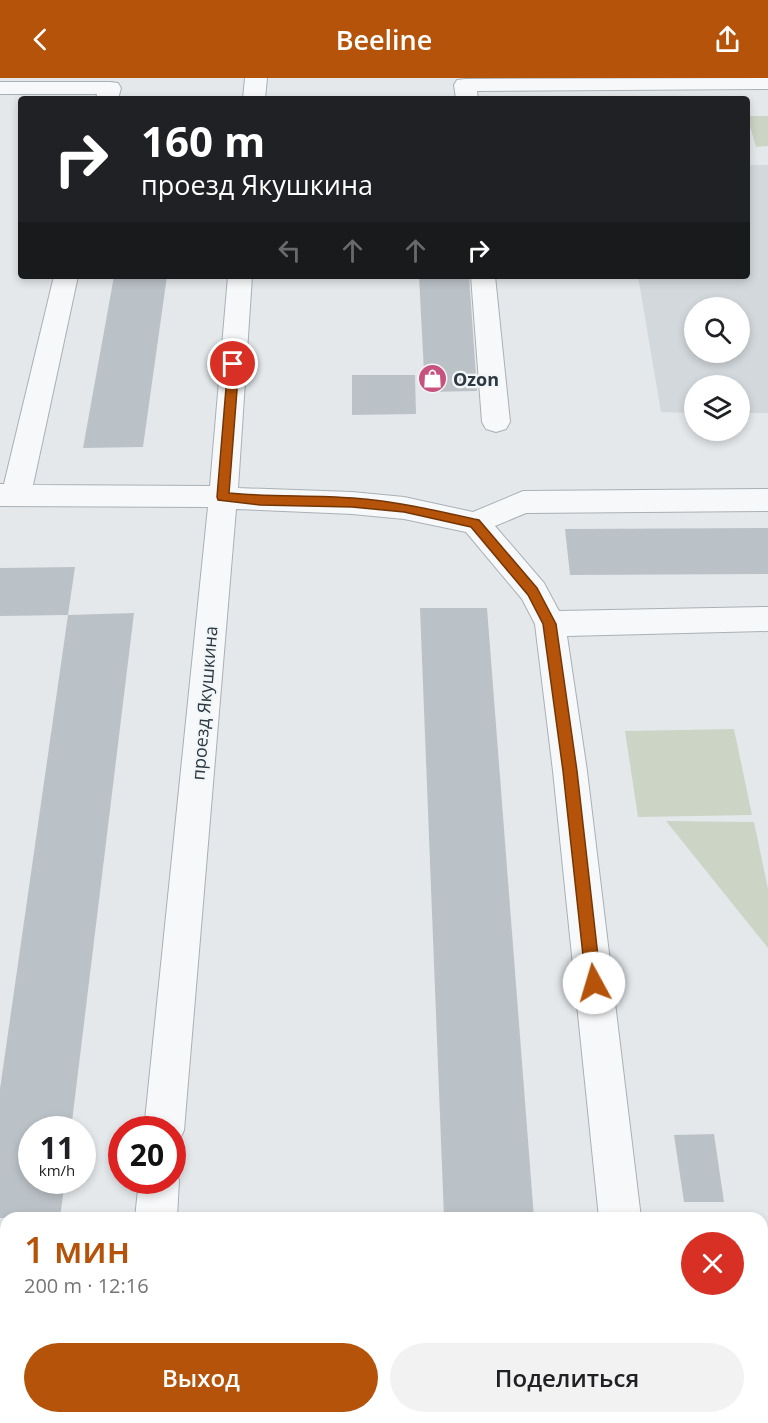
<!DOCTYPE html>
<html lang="ru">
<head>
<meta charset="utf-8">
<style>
	body { margin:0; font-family:"Open Sans",sans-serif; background:#f2f2f2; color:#202124; height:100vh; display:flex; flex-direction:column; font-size:22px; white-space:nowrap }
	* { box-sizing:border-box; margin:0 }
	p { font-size:20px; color:#757577 }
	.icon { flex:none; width:33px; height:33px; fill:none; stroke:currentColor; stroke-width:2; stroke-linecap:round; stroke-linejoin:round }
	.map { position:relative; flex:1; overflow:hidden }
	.details { position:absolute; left:0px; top:1134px; width:768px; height:212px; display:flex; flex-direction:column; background:#fff; border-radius:18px 18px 0 0; box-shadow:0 3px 9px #0003 }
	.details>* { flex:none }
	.banner { position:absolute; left:18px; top:18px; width:732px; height:183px; border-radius:6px; box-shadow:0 3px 9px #0003; background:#202124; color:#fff; overflow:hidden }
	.tools { position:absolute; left:684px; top:219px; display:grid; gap:12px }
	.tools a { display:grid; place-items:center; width:66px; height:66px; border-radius:50%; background:#fff; box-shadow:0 3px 9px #0003; font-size:30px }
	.speed { position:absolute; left:18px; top:1038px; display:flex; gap:12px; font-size:30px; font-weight:700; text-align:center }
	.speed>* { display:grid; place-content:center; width:78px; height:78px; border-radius:50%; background:#fff; box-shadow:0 3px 9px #0003; line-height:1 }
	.speed small { font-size:15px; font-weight:400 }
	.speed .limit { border:9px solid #d22; background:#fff; color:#111 }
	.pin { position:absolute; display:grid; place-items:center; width:51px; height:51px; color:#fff; margin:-26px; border:3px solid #fff; border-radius:50%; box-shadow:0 2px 6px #0007 }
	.me { position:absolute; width:66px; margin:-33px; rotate:354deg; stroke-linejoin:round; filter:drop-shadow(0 0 4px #0008) }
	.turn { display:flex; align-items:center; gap:21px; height:126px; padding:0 24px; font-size:27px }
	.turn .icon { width:78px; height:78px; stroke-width:2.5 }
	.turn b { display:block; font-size:42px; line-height:51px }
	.lanes { display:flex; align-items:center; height:57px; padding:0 24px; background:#0003; justify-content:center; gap:30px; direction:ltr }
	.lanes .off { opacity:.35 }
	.round { display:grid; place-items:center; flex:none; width:63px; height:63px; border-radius:32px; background:#f2f2f2 }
	.summary { display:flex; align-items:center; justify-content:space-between; height:102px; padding:0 24px }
	h1 { font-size:36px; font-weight:600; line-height:45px; color:#b45309 }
	.primary-button { display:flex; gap:12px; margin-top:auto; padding:12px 24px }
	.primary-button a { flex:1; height:69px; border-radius:36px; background:#b45309; color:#fff; font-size:24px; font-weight:600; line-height:69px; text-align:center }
	.primary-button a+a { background:#f2f2f2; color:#202124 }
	header { display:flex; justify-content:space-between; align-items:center; height:78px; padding:0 24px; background:#b45309; color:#fff; font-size:27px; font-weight:600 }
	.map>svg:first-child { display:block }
</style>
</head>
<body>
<header><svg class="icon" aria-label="back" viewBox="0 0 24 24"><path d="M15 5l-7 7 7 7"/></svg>Beeline<svg class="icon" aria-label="share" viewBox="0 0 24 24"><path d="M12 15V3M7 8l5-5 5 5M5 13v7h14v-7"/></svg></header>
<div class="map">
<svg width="768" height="1345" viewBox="0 0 768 1345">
	<rect width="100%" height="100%" fill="#e4e8eb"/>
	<!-- built -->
	<path fill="#d2d8dc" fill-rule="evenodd" d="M747 87H768V335H740V308H694V335L661 334 638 198H747ZM694 230H740V274H694Z"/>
	<!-- green -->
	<g fill="#ccd4c5">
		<polygon points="747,38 768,38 768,68 756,69"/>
		<polygon points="734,651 752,737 638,739 625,653"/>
		<polygon points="666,743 754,744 768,811 768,870"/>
	</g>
	<!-- building -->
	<g fill="#bbc2c7">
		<polygon points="114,198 167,198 143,369 83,370"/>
		<polygon points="419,198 469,198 477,313 425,314"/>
		<polygon points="352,297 415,297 416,336 352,337"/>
		<polygon points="768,450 768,496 570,497 565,451"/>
		<polygon points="75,489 68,537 0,538 0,490"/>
		<polygon points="420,530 487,530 534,1140 444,1140"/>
		<polygon points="134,535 71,1052 32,1052 32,1102 65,1102 60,1140 0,1140 0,1011 68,537"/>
		<polygon points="714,1056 724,1124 684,1124 674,1057"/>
	</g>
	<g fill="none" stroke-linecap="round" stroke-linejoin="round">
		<!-- minor-tunnel -->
		<g stroke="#bfc5c9" stroke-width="40" stroke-dasharray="40 20" stroke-linecap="butt">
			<polyline points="0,1213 6,1213"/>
			<polyline points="767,1285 768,1288"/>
		</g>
		<defs>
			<g id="minor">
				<polygon points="245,0 267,0 265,21 243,21"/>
				<polygon points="768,0 768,11 477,13 478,21 456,21 454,7 457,2 465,1"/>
				<polygon points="0,4 110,4 118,5 121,10 118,21 96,21 97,16 0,16"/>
				<polygon points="54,198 78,198 33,407 210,408 228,198 252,198 238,410 352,414 404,419 473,434 523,413 768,411 768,433 526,435 495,448 544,505 559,533 768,529 768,553 567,558 587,693 641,1140 599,1140 553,693 535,546 522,521 466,454 404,441 352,436 236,431 184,1052 178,1066 172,1068 172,1052 144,1052 208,429 0,428 0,406 4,406"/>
				<polygon points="471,198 495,198 510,344 506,351 496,354 486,351 482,344"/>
				<polygon points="172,1087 179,1102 177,1140 135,1140 139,1102 172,1102"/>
				<rect x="762" y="1166" width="6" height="42"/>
				<polygon points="762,1226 768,1229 767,1307 762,1305"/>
				<polygon points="116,1340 160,1340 159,1345 115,1345"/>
			</g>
		</defs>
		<!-- minor casing -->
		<use href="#minor" stroke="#a9b0b5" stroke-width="2"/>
		<!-- minor -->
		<use href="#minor" fill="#f6f8f9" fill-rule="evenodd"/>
	</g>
	<!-- route -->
	<path fill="#b45309" stroke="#753606" stroke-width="1.5" d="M233 283 239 286 229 415C270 419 311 417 353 420 394 423 434 432 474 441L479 442 537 510 556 546 577 693 601 905 599 910 594 912 588 910 586 905 563 693 543 546 528 517 471 449 404 434 352 429 260 427 218 422 217 419 228 286Z"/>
	<!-- icons -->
	<defs>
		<symbol id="shop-disc" viewBox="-11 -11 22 22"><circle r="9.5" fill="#c6527d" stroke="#f3f6f8"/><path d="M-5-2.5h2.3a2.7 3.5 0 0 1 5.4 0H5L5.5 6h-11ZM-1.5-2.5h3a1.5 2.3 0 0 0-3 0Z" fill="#fff"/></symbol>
	</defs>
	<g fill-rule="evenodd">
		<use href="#shop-disc" x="416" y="284" width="33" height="33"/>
	</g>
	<g text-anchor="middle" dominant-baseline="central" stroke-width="4.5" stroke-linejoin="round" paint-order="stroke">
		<!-- poi labels -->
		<g font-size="18" font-weight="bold" fill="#2c3942" stroke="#f3f6f8" text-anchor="start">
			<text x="453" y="301">Ozon</text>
		</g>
		<!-- street labels -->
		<g font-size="18" fill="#2c3942" stroke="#f3f6f8">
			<text transform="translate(204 625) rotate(-85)">проезд Якушкина</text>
		</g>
	</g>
</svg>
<div class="tools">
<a><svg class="icon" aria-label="search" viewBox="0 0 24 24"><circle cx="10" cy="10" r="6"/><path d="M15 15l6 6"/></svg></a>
<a><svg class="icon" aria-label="layers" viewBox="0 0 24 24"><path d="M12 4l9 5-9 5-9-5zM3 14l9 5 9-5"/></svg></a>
</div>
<div class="speed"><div>11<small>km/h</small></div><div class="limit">20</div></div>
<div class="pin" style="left:233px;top:286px;background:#d93025"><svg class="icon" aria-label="arrive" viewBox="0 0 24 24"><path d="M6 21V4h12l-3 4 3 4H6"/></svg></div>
<svg class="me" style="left:594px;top:905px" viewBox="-20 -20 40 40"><circle r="19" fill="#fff"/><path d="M0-13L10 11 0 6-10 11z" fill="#b45309"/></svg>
<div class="banner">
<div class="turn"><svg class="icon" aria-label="right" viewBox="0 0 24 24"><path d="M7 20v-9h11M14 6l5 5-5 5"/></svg><div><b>160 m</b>проезд Якушкина</div></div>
<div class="lanes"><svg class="icon off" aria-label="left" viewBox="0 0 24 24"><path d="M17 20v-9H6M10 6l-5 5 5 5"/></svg><svg class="icon off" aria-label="ahead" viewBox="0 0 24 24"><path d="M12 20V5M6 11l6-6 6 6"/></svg><svg class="icon off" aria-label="ahead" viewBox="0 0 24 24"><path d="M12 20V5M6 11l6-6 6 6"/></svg><svg class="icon" aria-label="right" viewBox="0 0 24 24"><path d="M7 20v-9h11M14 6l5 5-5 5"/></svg></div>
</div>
<section class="details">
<div class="summary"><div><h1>1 мин</h1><p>200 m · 12:16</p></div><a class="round" style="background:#d93025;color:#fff"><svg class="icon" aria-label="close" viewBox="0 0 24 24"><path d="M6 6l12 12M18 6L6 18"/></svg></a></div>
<div class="primary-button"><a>Выход</a><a>Поделиться</a></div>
</section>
</div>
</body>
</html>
